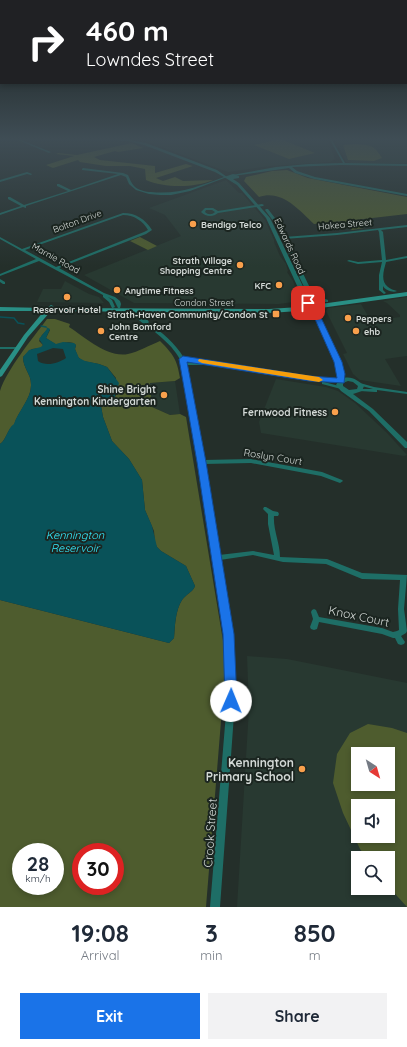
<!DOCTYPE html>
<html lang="en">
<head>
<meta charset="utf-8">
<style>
	body { margin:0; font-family:Quicksand,sans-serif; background:#f2f2f3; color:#1f2937; height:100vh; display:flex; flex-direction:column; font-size:15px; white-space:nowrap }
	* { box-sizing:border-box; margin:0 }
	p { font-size:13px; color:#747a83 }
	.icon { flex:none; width:22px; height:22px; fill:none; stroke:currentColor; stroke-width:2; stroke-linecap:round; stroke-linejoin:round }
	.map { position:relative; height:907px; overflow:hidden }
	.side { display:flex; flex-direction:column; background:#fff; flex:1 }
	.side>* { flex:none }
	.hud { position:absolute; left:0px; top:0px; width:407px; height:84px; box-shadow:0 2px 6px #0003; background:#202124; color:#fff; overflow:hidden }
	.needle { width:26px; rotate:143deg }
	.buttons { position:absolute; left:351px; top:747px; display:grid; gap:8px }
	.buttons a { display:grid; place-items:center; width:44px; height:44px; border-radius:0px; background:#fff; box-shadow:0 2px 6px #0003; font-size:20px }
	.speed { position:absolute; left:12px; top:843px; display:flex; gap:8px; font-size:20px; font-weight:700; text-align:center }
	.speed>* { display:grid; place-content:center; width:52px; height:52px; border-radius:50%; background:#fff; box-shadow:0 2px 6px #0003; line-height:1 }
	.speed small { font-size:10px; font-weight:400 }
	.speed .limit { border:6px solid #d22; background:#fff; color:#111 }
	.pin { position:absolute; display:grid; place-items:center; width:34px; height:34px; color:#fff; margin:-17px; border-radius:8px; box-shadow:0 2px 6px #0006 }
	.me { position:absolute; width:44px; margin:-22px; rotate:1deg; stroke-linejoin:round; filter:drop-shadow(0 0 3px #0008) }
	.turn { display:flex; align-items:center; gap:14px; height:84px; padding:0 20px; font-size:18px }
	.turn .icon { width:52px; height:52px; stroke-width:2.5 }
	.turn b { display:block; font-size:28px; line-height:34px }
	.eta { display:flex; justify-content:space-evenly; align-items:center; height:68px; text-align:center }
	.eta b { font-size:24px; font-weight:700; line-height:28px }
	.cta { display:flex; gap:8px; margin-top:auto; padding:8px 20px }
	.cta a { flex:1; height:46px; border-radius:0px; background:#1a73e8; color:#fff; font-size:16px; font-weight:700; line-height:46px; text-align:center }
	.cta a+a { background:#f2f2f3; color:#1f2937 }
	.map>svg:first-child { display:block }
</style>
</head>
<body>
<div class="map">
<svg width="407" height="907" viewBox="0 0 407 907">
	<rect width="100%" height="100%" fill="#242f2a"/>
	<!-- built -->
	<g fill="#283931" fill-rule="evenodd">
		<polygon points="136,140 328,140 335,159 330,162 270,166 228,172 148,142"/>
		<polygon points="335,140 407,140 407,163 350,163 346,162"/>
		<polygon points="226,180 239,193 242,193 265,220 274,240 274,242 280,256 286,264 288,271 287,272 293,281 300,301 279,304 134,303 84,275 181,236 165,215 149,208"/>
		<polygon points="65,281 89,294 99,297 104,303 37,302 43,289 61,289"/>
		<polygon points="407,297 407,356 385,359 401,386 360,380 353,374 343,354 347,353 326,311 328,308 361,304 371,321 400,317 400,315 387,303 383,301"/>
		<polygon points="276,379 326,387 338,391 355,403 387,433 407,455 404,456 261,433 259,422"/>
		<polygon points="175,381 180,414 170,415 152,407 150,383"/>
		<path d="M247 656 287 659 407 683V907H237L249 708ZM358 754H388V784H358ZM358 806H388V836H358ZM358 858H388V888H358Z"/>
	</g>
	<!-- green -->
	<g fill="#4e5c2e" fill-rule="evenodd">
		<polygon points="276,140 283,140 315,153 289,159 254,145"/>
		<path d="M132 143 143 148 118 152 115 151 94 157 100 160 155 166V173L186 164 193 166 156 178 163 181 175 177 183 181 213 180C194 188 165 188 146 180L145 169 130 166H106L80 162 78 160 53 168 46 165 74 156 56 154 58 153 77 155Z"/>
		<path d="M343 145C351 144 367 143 374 148 377 150 380 155 382 158L374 161 350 160H348Z"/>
		<path d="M287 170 308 178 407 197V214L355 220 364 228 352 230 343 221 314 224C299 210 282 189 259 197L244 181 246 177 272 171Z"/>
		<polygon points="140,237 157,246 148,250 130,241"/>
		<path d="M47 319H55L70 324 69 327C85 337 107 358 128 354 138 352 150 345 160 341 174 355 177 360 180 378L175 381 150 383 152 407 170 415 180 414 186 417 226 659 206 907H0V600L169 643 174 638C175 626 175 611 182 600 186 594 193 592 195 586L186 566 161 551 157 547 155 543 154 531 145 510 142 480 129 459 112 441 103 417 101 406 114 399 116 395V378L107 367 99 364 83 361 78 357 75 349 76 345C69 339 62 345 55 344L46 338 50 330 47 328 48 329 42 335 39 341 43 345 41 348 32 349 23 357C23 368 31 374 31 384 32 398 18 411 14 425 7 429 7 439 0 444 0 432 0 401 0 391 7 369 33 338 47 319ZM21 852H55V886H21ZM81 852H115V886H81Z"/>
		<path d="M368 724 392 728 407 733V907L388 886V858H367L360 849 343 813 333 783 337 754 350 733ZM358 754H388V784H358ZM358 806H388V836H358Z"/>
	</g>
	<!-- water -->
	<path fill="#095259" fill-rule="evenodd" d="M46 327 50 329 46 338 56 344 63 342 74 343 76 345 75 349 79 358 85 361 99 364 107 367 119 383 114 399 101 406 103 417 112 441 129 459 142 480 145 510 152 526 157 547 161 551 186 566 195 586C193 592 186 594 182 600 175 611 175 626 174 638L169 643 0 600V444C7 439 7 429 14 424 18 411 32 398 31 384 31 374 23 368 23 357L29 350 41 347 43 345 39 339 47 329ZM53 348 63 349 66 358C59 363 46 367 38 361L37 354Z"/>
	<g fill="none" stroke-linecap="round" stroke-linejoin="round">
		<!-- stream -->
		<g stroke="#095259" stroke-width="1.5">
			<polyline points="0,317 14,318 18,323 24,324"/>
			<polyline points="41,326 46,327"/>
		</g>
		<!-- minor -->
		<g fill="#1e6e66" fill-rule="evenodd">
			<polygon points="18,140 21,140 51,152 49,153"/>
			<path d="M119 140H130L146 143 217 170 227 177 190 191 171 195H160L149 194 136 190 129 184 126 177 121 175 26 206V208L23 207 0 215V213L21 206 8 199V197H10L24 205 68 191 57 186V184H59L71 190 118 174 82 170V169L83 168 123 173 128 175C130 179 131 183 134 186 138 190 146 192 151 192 179 195 199 186 224 177L215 172 144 145 128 141H120Z"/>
			<polygon points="330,140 332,140 345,163 407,164 407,166 341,165 292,167 297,171 315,177 407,194 407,196 314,179 295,173 289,168 233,176 232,175 276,167 308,164 342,163 343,163"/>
			<polygon points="27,172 32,174 31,175 27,174 0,182 0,180"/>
			<path d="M262 204 264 205 263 206 218 213C213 217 206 217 201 212L205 208H213L218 211ZM206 210H212L215 212C212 215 208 215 205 212Z"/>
			<path d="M123 213C136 213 145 219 152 230L146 234 59 268 104 293 115 297 120 301 121 304 120 308H118L114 300 108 297 112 300 115 307 113 308H112L109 302 103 297V295L39 261 0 276V274L36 259 0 239V237L22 249ZM123 215C134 215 143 221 148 230L144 232 56 267 25 250Z"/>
			<path d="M407 225V227L381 230 383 232 386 260 407 256V258L386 262C384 270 380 281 388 287 390 289 394 290 397 291 393 293 385 290 383 286V290L386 293 384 294 379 290V275L382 262 358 264 347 261 349 260 358 262 382 260 379 232 378 230 337 235 284 239 282 238 284 237 337 233Z"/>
			<polygon points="0,279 5,282 5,284 3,284 0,282"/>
			<path d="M133 309H135L138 315 143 320 140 315V310L142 309H143L144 315 149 322 148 323C162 332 175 343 184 358L309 378 341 380 343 381 341 382 309 380 203 364V365H187L203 460 251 459 322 472 342 480 343 481 340 483 321 476 251 463 204 464 219 555 253 551 274 555 268 524V514L263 509 264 507H266L273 511 278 512 279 514 278 516H274C273 530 280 543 280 557L327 559 362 573 407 575 404 609 407 631 406 633 401 636 405 642 404 644 401 645 398 644 395 638H393L382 634 319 622 317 629 314 630 311 629 310 627 313 619 311 612 312 610 314 609 316 610 319 617 382 628 393 632 397 631 399 630 398 609 400 580 362 579 326 564 283 562 253 555 220 560 232 634 235 666V701L220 907H210L227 701V666L224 634 218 584 182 364C178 354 171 346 163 339 159 335 155 332 151 329 144 323 133 319 133 309ZM185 361 197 363H186Z"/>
			<polygon points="0,347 18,347 20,348 18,349 0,349"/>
			<polygon points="322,382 324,382 343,387 343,389 341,389 322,384"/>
			<polygon points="358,383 360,383 374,387 407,392 407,394 377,390 377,392 375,392 360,391 358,390 358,389 373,389 358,385"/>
		</g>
		<!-- tertiary -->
		<g fill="#1e6e66" fill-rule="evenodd">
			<polygon points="233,174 239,176 239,178 233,179 239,183 270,218 311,303 310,304 308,305 305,303 266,218 237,185 224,177"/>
			<polygon points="266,209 268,209 278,222 312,292 320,297 328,300 328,302 324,302 315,298 317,302 316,303 312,303 311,302 274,222 265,210"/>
			<path d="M313 305 316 307 341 362 344 378C352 376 359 381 364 386L362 391 353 394 373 409 407 442V448H405L369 411 341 391 336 385 339 380 335 362 310 307ZM348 381 353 382 358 386 357 389 349 390 343 386V383Z"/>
		</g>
		<!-- secondary -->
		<polygon fill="#298f85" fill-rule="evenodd" points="407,292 407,296 299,311 269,313 51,311 28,337 2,376 0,377 0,370 24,335 44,311 0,311 0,307 47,308 51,305 53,306 54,308 269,309 299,307"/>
	</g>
	<!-- sky -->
	<linearGradient id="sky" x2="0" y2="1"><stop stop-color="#141a17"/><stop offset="0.52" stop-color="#3f4d55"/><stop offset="1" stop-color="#3f4d55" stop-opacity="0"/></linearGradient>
	<rect width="407" height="267" fill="url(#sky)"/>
	<!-- route -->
	<polygon fill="#1a73e8" stroke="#114b97" points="308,301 316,307 342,362 345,374 344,383 309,381 187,362 206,462 234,634 237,701 236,705 231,707 226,705 225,701 223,634 197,462 179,359 183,356 309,376 337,378 334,362 310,308 304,303"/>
	<!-- slow -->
	<polygon fill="#f59e0b" points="199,359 319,377 323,380 319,382 202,363 198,361"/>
	<!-- markers -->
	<g fill="#f9a04c" stroke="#1b2520" stroke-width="1.5">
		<circle cx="193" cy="224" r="4"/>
		<circle cx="240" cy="265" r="4"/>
		<circle cx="279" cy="285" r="4"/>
		<circle cx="117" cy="290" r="4"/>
		<circle cx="67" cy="297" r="4"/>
		<rect x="272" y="310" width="8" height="8" rx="2"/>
		<circle cx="348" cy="318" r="4"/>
		<circle cx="101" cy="331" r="4"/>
		<circle cx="356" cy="331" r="4"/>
		<circle cx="164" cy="395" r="4"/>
		<circle cx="335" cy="412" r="4"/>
		<circle cx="302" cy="769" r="4"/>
	</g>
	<g text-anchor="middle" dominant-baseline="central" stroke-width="4" stroke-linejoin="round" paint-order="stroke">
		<!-- far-street labels -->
		<g font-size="9" fill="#d3d9d6" stroke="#1b2520">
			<text transform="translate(77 221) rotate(-20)">Bolton Drive</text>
			<text transform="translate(345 224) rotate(-5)">Hakea Street</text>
			<text transform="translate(290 246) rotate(65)">Edwards Road</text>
			<text transform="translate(56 258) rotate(29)">Marnie Road</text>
			<text x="204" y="302">Condon Street</text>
		</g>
		<!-- far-poi labels -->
		<g font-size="9" font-weight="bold" fill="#d3d9d6" stroke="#1b2520" text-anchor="start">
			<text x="201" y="224">Bendigo Telco</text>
			<text x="232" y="260" text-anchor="end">Strath Village<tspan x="232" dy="10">Shopping Centre</tspan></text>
			<text x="271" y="285" text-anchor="end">KFC</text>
			<text x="125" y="290">Anytime Fitness</text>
			<text x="67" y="309" text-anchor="middle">Reservoir Hotel</text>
			<text x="268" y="314" text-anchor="end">Strath-Haven Community/Condon St</text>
			<text x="356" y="318">Peppers</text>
			<text x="109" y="326">John Bomford<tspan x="109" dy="10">Centre</tspan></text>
			<text x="364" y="331">ehb</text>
		</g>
		<!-- poi labels -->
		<g font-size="10" font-weight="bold" fill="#d3d9d6" stroke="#1b2520" text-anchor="end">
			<text x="156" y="389">Shine Bright<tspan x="156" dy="12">Kennington Kindergarten</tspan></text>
			<text x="327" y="412">Fernwood Fitness</text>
		</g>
		<!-- street labels -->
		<g font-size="10" fill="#d3d9d6" stroke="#1b2520">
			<text transform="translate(273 457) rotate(9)">Roslyn Court</text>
		</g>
		<!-- water labels -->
		<g font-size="11" font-style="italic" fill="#34ecff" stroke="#1b2520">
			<text x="75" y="535">Kennington<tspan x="75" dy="13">Reservoir</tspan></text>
		</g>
		<!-- near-street labels -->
		<g font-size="12" fill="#d3d9d6" stroke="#1b2520">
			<text transform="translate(359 616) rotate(12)">Knox Court</text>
			<text transform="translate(210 833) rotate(-86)">Crook Street</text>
		</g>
		<!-- near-poi labels -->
		<g font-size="12" font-weight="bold" fill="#d3d9d6" stroke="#1b2520" text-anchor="end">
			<text x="294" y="762">Kennington<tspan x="294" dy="14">Primary School</tspan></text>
		</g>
	</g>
</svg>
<div class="buttons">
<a><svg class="needle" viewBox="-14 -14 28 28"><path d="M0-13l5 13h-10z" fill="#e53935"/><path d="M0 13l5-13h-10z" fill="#747a83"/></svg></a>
<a><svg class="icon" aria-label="sound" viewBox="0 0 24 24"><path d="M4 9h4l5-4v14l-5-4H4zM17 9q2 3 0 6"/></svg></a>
<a><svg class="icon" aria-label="search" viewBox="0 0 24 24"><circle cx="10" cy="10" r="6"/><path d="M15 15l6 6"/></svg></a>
</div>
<div class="speed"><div>28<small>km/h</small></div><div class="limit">30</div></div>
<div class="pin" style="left:308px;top:303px;background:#d93025"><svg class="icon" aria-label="arrive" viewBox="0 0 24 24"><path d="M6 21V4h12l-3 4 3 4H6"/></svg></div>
<svg class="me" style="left:231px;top:701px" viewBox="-20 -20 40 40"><circle r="19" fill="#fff"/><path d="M0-13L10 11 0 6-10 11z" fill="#1a73e8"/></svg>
<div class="hud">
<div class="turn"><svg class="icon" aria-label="right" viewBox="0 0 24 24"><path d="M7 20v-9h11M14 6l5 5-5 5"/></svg><div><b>460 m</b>Lowndes Street</div></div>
</div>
</div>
<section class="side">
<div class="eta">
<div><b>19:08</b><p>Arrival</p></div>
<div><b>3</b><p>min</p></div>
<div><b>850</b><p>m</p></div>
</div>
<div class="cta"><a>Exit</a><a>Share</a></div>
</section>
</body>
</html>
